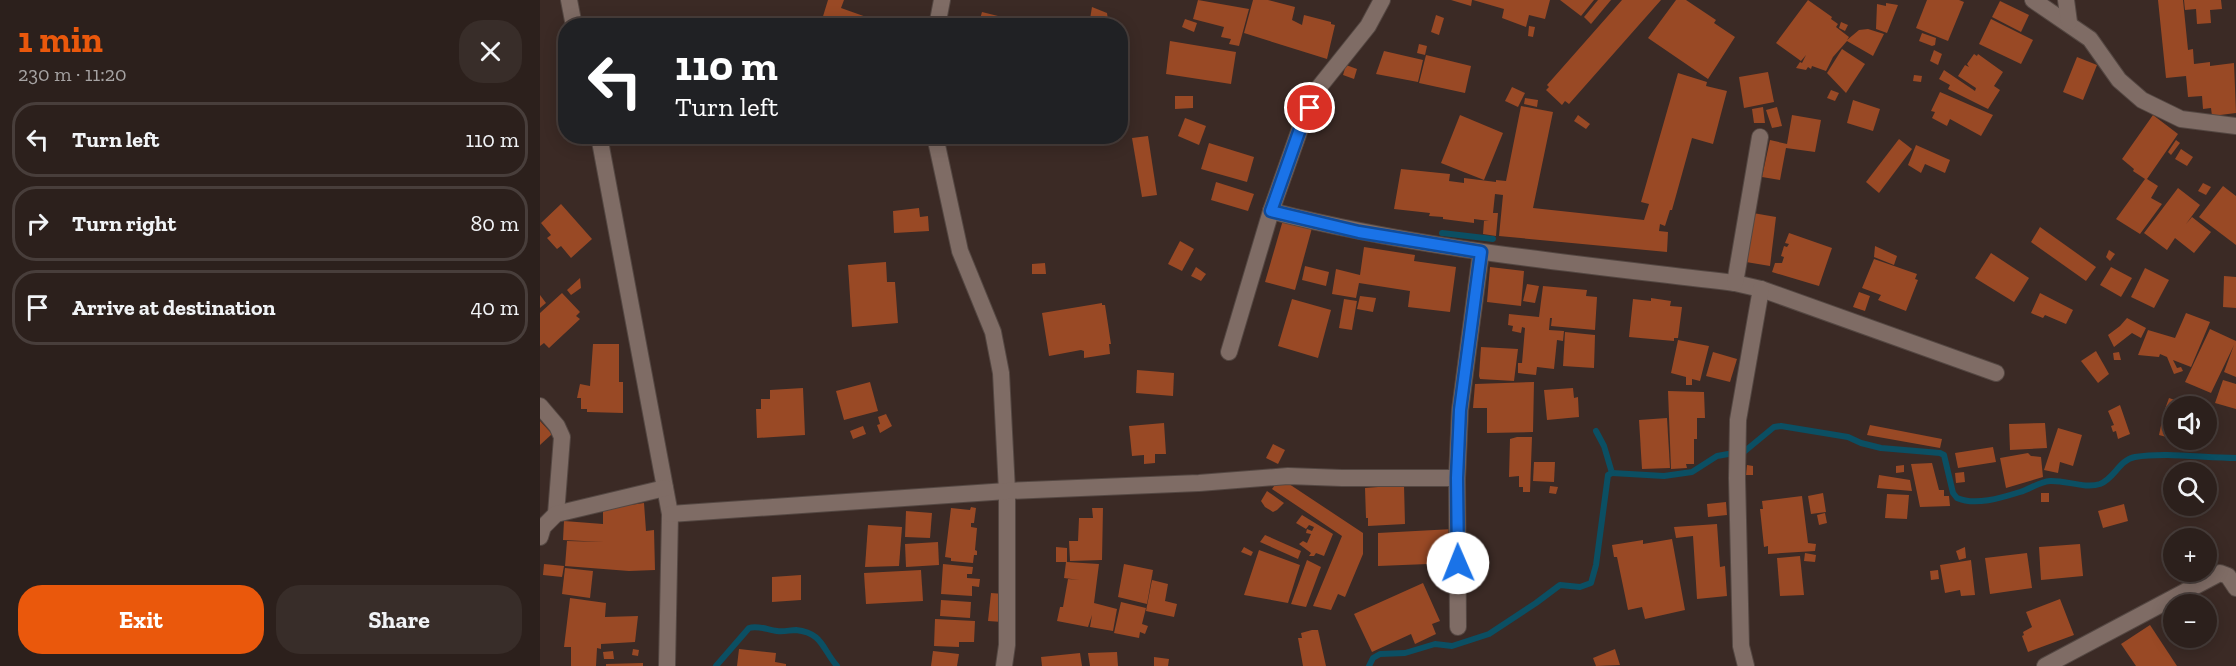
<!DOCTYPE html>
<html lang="en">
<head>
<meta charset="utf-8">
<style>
	body { margin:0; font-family:"Zilla Slab",serif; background:#382d29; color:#f1f3f6; height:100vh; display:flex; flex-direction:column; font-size:22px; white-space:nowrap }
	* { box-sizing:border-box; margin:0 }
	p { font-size:20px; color:#a6a3a3 }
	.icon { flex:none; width:33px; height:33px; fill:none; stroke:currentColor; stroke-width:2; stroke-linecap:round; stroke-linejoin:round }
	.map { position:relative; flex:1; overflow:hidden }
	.drawer { display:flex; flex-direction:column; background:#2c201c; width:540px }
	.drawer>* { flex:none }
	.guide { position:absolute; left:18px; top:18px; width:570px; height:126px; border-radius:24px; box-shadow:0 3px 15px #0003,0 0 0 2px #483e3b; background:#202124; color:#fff; overflow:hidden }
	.tools { position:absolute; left:1623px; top:396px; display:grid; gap:12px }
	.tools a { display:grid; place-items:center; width:54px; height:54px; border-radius:50%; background:#2c201c; box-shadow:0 3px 15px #0003,0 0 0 2px #483e3b; font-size:30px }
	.pin { position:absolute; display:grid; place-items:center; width:51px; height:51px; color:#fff; margin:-26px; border:3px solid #fff; border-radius:50%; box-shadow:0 2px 6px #0007 }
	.me { position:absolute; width:66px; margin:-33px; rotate:359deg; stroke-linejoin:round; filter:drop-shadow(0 0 4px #0008) }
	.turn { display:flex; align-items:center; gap:21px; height:126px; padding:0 18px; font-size:27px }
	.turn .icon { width:78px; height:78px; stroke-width:2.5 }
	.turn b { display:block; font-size:42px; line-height:51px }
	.round { display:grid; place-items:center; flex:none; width:63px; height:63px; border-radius:24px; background:#382d29 }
	.summary { display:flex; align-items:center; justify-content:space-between; height:102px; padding:0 18px }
	h1 { font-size:36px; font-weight:700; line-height:45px; color:#ea580c }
	.button { display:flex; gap:12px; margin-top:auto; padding:12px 18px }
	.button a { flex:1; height:69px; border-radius:24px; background:#ea580c; color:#fff; font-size:24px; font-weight:700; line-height:69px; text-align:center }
	.button a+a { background:#382d29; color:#f1f3f6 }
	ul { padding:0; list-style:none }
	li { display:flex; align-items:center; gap:18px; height:75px; margin:0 12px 9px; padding:0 6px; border:3px solid #483e3b; border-radius:24px }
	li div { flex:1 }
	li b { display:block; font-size:22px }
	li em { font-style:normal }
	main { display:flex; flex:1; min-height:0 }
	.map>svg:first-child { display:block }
</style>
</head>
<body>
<main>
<section class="drawer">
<div class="summary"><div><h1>1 min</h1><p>230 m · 11:20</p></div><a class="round"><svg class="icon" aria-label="close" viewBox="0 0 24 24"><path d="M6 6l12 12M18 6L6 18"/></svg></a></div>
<ul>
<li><svg class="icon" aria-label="left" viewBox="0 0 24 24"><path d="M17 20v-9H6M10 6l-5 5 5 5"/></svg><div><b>Turn left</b></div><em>110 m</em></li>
<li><svg class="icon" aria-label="right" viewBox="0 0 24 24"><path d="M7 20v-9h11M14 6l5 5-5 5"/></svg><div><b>Turn right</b></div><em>80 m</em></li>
<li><svg class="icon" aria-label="arrive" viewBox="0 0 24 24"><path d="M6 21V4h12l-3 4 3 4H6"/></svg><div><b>Arrive at destination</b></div><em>40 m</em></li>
</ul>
<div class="button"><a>Exit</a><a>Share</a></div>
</section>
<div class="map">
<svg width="1696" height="666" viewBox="0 0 1696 666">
	<rect width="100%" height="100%" fill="#3b2a25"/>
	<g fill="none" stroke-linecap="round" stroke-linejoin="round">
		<!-- stream -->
		<g stroke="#0b4f63" stroke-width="6">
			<polyline points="902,233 953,239"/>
			<polyline points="1056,431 1064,446 1072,473"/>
			<path d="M1072 473 1124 476 1152 472 1177 456 1205 451 1234 427 1241 426 1308 437 1321 443 1341 448 1400 453 1404 455 1413 493 1417 498C1435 506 1461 498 1480 492 1490 489 1499 482 1510 481 1525 480 1545 489 1560 484 1575 478 1579 460 1595 457 1626 452 1664 458 1696 458"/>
			<path d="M176 666 209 628C218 625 228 630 237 631 244 632 250 630 256 630 283 633 282 649 297 666"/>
			<polyline points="829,666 833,658 840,654 865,653 895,644 912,646 949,634 996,603 1020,585 1040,587 1051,583 1056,565 1068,475 1072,473"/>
		</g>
	</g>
	<!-- building -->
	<g fill="#994925">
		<polygon points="288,0 304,0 301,8 346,24 346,26 280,26"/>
		<polygon points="658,0 709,9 699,46 689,44 691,39 681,37 684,27 653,19"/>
		<polygon points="713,0 728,0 755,7 752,20 762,25 764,15 791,22 791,24 795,25 787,59 704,33"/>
		<polygon points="911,0 932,0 931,6"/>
		<polygon points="933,0 1010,0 1005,19 989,15 986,27 962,18 964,9"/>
		<polygon points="1020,0 1054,0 1041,16"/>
		<polygon points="1058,0 1071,0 1051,24 1044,17"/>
		<polygon points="1082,0 1121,0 1029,104 1025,101 1022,105 1006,90 1009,87 1007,85"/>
		<polygon points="1136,0 1146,0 1176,20 1174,23 1195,37 1168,79 1108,38"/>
		<polygon points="1268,0 1292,17 1291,19 1298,24 1296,27 1309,37 1307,40 1319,30 1328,29 1344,34 1333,56 1307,41 1293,57 1286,71 1272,66 1271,69 1268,67 1266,70 1256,68 1260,62 1262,63 1266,55 1261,61 1236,43"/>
		<polygon points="1387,0 1419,0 1424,2 1408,41 1376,28"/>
		<polygon points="1618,0 1643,0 1648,50 1653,49 1654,64 1670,62 1670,66 1694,63 1696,113 1672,116 1671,108 1663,109 1662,96 1648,97 1646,76 1626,78"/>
		<polygon points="1644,0 1681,0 1682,9 1670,10 1671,23 1657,24 1656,9 1645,10"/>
		<polygon points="1460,1 1489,15 1481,32 1452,17"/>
		<polygon points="1346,3 1358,5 1347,33 1336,29 1337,4 1346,6"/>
		<polygon points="552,7 567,13 569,26 557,26 550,19"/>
		<polygon points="442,12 478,21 477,26 438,26"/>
		<polygon points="896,15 904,18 899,35 891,32"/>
		<polygon points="645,19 657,23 654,32 642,27"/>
		<polygon points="1451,19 1493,40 1481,64 1439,44"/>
		<polygon points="1301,22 1308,25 1305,31 1299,28"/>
		<polygon points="989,26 995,27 993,37 988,36"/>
		<polygon points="1382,33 1396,38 1395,45 1392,46 1379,41"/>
		<polygon points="630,41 696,52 691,84 626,74"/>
		<polygon points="879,44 887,46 885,55 877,53"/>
		<polygon points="1302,49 1325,64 1306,93 1287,73"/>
		<polygon points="1394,50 1402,54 1398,65 1390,61"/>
		<polygon points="844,51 883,60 878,82 836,74"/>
		<polygon points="1434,54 1437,56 1438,54 1463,72 1454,86 1460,90 1448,109 1408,89 1410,85 1399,79 1404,70 1435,91 1436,88 1418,76 1425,65 1429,67 1427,64"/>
		<polygon points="886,55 931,66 925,93 879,83"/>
		<polygon points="1537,57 1557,65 1543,100 1523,92"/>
		<polygon points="806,65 817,69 814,79 803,75"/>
		<polygon points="1228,72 1234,102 1204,108 1199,77"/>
		<polygon points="1138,73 1167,82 1166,86 1187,91 1173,144 1152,138 1132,210 1130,210 1125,226 1120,224 1119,231 1128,232 1127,252 959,236 963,195 955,194 953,213 958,213 956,236 943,234 944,221 949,221 934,219 934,223 903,219 903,217 889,216 890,213 854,209 861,169 910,174 909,181 924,183 924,178 956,182 956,180 966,181 981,106 1013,112 993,208 1104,220 1109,204 1101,202"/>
		<polygon points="1374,75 1382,76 1381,82 1373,81"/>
		<polygon points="972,87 985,93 978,107 965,101"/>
		<polygon points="1291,90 1299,93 1295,101 1287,98"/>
		<polygon points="1400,92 1453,115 1441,136 1410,119 1407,126 1392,118 1395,112 1391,111"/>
		<polygon points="635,96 653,96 653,108 635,109"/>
		<polygon points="985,98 998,100 997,107 984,104"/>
		<polygon points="1313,100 1340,109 1333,131 1307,123"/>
		<polygon points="1223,107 1225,123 1214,123 1212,109"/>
		<polygon points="1237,107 1242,126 1232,128 1226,110"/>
		<polygon points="920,115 963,133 944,180 901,163"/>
		<polygon points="1038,115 1050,124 1046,129 1034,121"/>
		<polygon points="1252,115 1281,120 1275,152 1246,148 1240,180 1222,177 1230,140 1247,144"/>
		<polygon points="1613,115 1638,134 1607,179 1618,186 1611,198 1622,204 1600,234 1576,219 1605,179 1593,171 1594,169 1582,159"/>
		<polygon points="645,118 666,126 659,145 638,136"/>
		<polygon points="608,136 617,195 602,197 592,138"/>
		<polygon points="1359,139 1372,149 1339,193 1326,182"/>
		<polygon points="1636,140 1640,143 1631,155 1628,152"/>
		<polygon points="669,143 714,157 707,182 661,169"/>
		<polygon points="1376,145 1410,160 1405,173 1385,164 1381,173 1368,165"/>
		<polygon points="1641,149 1653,157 1647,166 1635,159"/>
		<polygon points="676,182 714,194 708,211 671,200"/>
		<polygon points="1663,183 1671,187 1666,195 1658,191"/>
		<polygon points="1683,186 1696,196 1696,245 1659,217"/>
		<polygon points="1638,188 1660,205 1646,224 1652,217 1671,232 1654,253 1635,238 1627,250 1604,233"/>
		<polygon points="21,204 52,239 31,258 21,246 17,249 7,238 11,235 1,223"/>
		<polygon points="379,208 380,217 388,216 389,231 354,233 353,211"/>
		<polygon points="1213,213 1236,217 1230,266 1206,262"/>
		<polygon points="743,220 772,228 755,290 725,282"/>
		<polygon points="1500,227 1556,267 1546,281 1491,242"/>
		<polygon points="1249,233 1292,248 1279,286 1232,272 1235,263 1242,263 1244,257 1241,256 1244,246 1247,247 1249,244 1245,243"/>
		<polygon points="640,241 654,249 642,271 628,264"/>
		<polygon points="1335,246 1357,256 1354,265 1334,257"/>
		<polygon points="824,247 875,255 874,261 916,267 910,312 868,307 870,291 819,283 816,298 792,294 796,269 820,275"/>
		<polygon points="1569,250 1575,254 1570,261 1566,257"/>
		<polygon points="1451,253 1489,278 1474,302 1435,278"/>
		<polygon points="1334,259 1377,274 1375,279 1378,280 1366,311 1338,300 1341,295 1322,288"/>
		<polygon points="346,262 347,282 355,282 358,323 312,327 308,265"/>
		<polygon points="505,263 506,274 492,274 492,264"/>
		<polygon points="765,266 789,272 786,286 762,280"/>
		<polygon points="656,267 666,274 661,281 651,276"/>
		<polygon points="950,267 984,271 981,306 947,302"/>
		<polygon points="1571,267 1592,278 1581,297 1560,285"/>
		<polygon points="1605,268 1629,280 1614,308 1591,297"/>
		<polygon points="1684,276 1696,277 1696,308 1683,307"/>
		<polygon points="40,278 41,288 31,295 27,290"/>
		<polygon points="987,284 999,286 995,303 983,301"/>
		<polygon points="1003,286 1047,290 1046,296 1057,297 1055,330 1011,326 1012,318 1010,318 1009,330 1024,331 1023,341 1017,340 1014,369 997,367 996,375 978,373 978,363 982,363 985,328 982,327 981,333 972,331 973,326 968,325 969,314 999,317"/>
		<polygon points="1319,292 1330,296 1325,311 1313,307"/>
		<polygon points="22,293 40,312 36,316 40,319 9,348 4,343 0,346 0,313"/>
		<polygon points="1500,293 1533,310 1526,324 1505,315 1503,318 1491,313"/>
		<polygon points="0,295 6,303 0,308"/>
		<polygon points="820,296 836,298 833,312 817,309"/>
		<polygon points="1111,298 1131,301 1130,306 1142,307 1138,338 1134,338 1134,341 1089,337 1093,299 1111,301"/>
		<polygon points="752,299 791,310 778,358 738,346"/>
		<polygon points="804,299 817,301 812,330 799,328"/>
		<polygon points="562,303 562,305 565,305 571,344 569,344 570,354 544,358 544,351 541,350 509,356 502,313"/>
		<polygon points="1646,313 1670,322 1651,367 1633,360 1637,368 1641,367 1643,371 1634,374 1627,357 1620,354 1619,357 1598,355 1608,330 1635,338"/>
		<polygon points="1587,318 1606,328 1601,338 1592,333 1574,347 1568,335 1580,326"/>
		<polygon points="1670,329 1696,341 1696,377 1684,372 1694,345 1671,393 1645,382"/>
		<polygon points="1025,332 1055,335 1054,368 1023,366"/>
		<polygon points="1138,340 1169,346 1160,381 1152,379 1152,385 1146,385 1146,377 1131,373"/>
		<polygon points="53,344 79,344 79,382 83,382 83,413 47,412 47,409 41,409 41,398 37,398 40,384 50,386"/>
		<polygon points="941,347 978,349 974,381 940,379 939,376"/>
		<polygon points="1556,351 1569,374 1558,383 1541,361"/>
		<polygon points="1173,352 1197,359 1190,382 1166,376"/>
		<polygon points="1579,352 1581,360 1574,360 1573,353"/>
		<polygon points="597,370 634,373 633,396 596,393"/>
		<polygon points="1683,380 1696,384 1696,409 1675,403"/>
		<polygon points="330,382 338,411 304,420 296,391"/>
		<polygon points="994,382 993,432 947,433 947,408 933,408 935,384"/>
		<polygon points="263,388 265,435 217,438 216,409 221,409 221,399 230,399 230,390"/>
		<polygon points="1033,388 1034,398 1038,397 1039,417 1007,420 1004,390"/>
		<polygon points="1128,391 1164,392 1165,418 1157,418 1157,439 1154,439 1154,464 1146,464 1147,468 1131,469"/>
		<polygon points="1629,398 1647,404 1647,406 1634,406 1634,412 1625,409"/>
		<polygon points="1580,405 1590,434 1578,439 1576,431 1573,432 1571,426 1574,425 1568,411"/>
		<polygon points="1624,412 1634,415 1634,439 1619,435"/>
		<polygon points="346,414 352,426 340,433 337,425 340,424 338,417"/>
		<polygon points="1127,418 1130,468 1102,469 1099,420"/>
		<polygon points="0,421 12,434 0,445"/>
		<polygon points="624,423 626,454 615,454 615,463 604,464 604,455 592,456 589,426"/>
		<polygon points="1505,423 1507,448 1470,450 1469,424"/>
		<polygon points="1330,425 1402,439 1400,448 1327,435"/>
		<polygon points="323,426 326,434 313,439 310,431"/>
		<polygon points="1518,428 1542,435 1533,466 1520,462 1518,473 1504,470"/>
		<polygon points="977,437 992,437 990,492 983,492 983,487 979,487 979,476 969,477 970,439"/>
		<polygon points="1637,440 1654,440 1652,444"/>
		<polygon points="733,444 745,450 738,464 726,458"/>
		<polygon points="1453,447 1456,462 1418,468 1415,453"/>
		<polygon points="1488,453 1491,456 1501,457 1503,477 1466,488 1460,458"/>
		<polygon points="994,462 1015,462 1014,482 993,481"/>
		<polygon points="1392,463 1399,490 1404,490 1404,496 1409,496 1410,506 1380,507 1371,464"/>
		<polygon points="1207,465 1213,466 1213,475 1206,475"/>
		<polygon points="1364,465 1364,472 1356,473 1356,466"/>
		<polygon points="1424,472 1425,482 1416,483 1415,473"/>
		<polygon points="1339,475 1370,480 1372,491 1337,488"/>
		<polygon points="740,478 823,533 823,554 805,597 798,594 791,610 773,606 802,536 732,489"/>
		<polygon points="864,485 865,524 828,526 828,518 826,518 825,488"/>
		<polygon points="1010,486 1018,487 1016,494 1009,493"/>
		<polygon points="727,491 744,503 737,510 733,512 725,507 721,501"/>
		<polygon points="1283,493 1286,512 1271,514 1268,496"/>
		<rect x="1501" y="493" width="8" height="9"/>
		<polygon points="1347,494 1369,495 1367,519 1345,518"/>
		<polygon points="1262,496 1268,543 1276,544 1275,551 1228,554 1228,546 1224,547 1220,509 1223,509 1222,501"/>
		<polygon points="1186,502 1187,515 1168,517 1167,504"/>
		<polygon points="104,503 106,531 114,530 115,570 89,571 25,566 27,541 64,542 23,540 24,521 63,524 63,509"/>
		<polygon points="1584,504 1588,521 1563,528 1558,511"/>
		<polygon points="431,507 436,508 434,523 431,523 431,527 437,528 435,550 437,551 437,555 434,555 433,563 411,561 411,558 405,557 411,508 430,510"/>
		<polygon points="552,508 563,508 562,560 530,561 529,541 538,541 539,518 553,518"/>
		<polygon points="366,511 392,513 390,538 365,537"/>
		<polygon points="1285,513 1287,523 1279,525 1277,515"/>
		<polygon points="762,515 793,534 784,556 776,553 774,556 769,556 771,553 759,544 763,541 767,543 771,534 766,533 767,529 772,531 774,527 769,525 766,529 756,523"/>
		<polygon points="1177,524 1180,567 1185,566 1187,596 1157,599 1153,536 1136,538 1134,527"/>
		<polygon points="328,525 362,527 359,566 325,567"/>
		<polygon points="913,529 913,563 838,566 838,533"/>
		<polygon points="725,535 761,551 758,559 720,542"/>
		<polygon points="1132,539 1145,610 1105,619 1102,607 1088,610 1077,557 1074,557 1072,545 1103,540 1103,544"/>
		<polygon points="398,542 399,565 366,567 365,544"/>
		<polygon points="1540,544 1543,576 1501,580 1499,547"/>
		<polygon points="516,547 527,548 527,562 559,564 554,603 577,609 573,631 550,627 552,615 548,627 517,621 520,607 523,607 528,579 539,580 524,578 526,562 516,562"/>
		<polygon points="704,547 713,552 711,556 701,552"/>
		<polygon points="1425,547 1426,558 1419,560 1416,551"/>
		<polygon points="719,550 760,565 748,603 704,595"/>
		<polygon points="1265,553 1276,555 1275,562 1264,561"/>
		<polygon points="1487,553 1492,588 1450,594 1445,558"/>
		<polygon points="1260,556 1264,595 1240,596 1237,558"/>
		<polygon points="767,560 781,567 766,607 751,604"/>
		<polygon points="1431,560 1435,595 1421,596 1420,590 1405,593 1400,565"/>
		<polygon points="4,564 24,566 22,577 3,575"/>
		<polygon points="403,564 433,567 432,574 427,574 427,578 440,579 439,587 432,586 432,596 401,594"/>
		<polygon points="584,564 613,570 607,604 578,597"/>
		<polygon points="25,568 53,571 50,598 22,594"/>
		<polygon points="381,570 383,601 326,604 324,573"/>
		<polygon points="1398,570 1399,579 1391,580 1390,571"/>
		<polygon points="261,575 261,600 232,602 232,577"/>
		<polygon points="612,580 628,584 625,601 637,604 634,617 606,611"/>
		<polygon points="883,583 900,621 892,624 896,634 875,644 871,634 832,652 814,614"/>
		<polygon points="451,593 464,594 462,622 448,621"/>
		<polygon points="30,598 66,603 65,617 98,616 95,642 61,644 61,649 57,648 56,666 31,666 31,647 24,647"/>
		<polygon points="1520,599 1534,635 1488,652 1482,636 1484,635 1483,632 1492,627 1486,612"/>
		<polygon points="401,600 431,602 430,618 400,616"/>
		<polygon points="581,602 606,608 602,624 608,626 605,634 600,632 599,638 574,633"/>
		<polygon points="395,619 435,621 434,642 419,642 419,647 394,646"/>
		<polygon points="1610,625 1637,666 1596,666 1581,644"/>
		<polygon points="772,630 778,630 786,666 763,666 758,638 762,638 761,633"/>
		<polygon points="93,649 99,650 98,656 92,655"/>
		<polygon points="199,649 236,653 235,662 246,664 246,666 197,666"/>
		<polygon points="1075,649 1080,665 1056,666 1053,658"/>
		<polygon points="73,651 74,659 64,659 63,652"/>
		<polygon points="393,651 419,654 417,666 391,666"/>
		<polygon points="577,652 578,666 550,666 548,653"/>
		<polygon points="540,653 542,666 502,666 501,657"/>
		<polygon points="614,657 629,659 628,666 614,666"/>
		<polygon points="103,663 103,666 66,666 66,664"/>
	</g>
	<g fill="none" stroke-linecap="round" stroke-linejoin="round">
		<defs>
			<g id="street">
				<polyline points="29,0 34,26"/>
				<polyline points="1493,0 1550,39 1579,80 1602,100 1641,119 1696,126"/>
				<polyline points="1526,0 1529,22"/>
				<polyline points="397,26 402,0"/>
				<polyline points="59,136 130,514 127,666"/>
				<polyline points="395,136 420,251 453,332 461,373 467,491 467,645 464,666"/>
				<path d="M731 211C883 250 1040 264 1195 283L1221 289 1456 373"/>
				<polyline points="1195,283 1220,137"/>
				<polyline points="689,352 731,211 760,129 780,86 828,26 842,0"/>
				<polyline points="0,406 17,426 22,437 16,514"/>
				<polyline points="130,514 467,491 659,483 748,476 802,478 917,478"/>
				<polyline points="0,537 3,527 16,514 125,488"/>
				<polyline points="918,627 917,478 920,410 941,252"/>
				<polyline points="1206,666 1201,646 1197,478 1198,420 1221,289"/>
				<polyline points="1505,666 1680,573 1688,576 1696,588"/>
			</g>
		</defs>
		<!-- street casing -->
		<use href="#street" stroke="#544742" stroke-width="18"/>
		<!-- street -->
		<use href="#street" stroke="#7f6c65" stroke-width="16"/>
	</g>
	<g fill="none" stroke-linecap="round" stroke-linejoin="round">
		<defs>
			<polyline id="route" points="770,108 760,129 731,211 819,232 941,252 920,410 917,478 918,563"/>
		</defs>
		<!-- route casing -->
		<use href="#route" stroke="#114b97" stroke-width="15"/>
		<!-- route -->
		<use href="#route" stroke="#1a73e8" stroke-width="10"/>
	</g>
</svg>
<div class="tools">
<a><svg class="icon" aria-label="sound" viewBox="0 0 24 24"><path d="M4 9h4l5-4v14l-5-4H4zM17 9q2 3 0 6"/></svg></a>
<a><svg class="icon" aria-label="search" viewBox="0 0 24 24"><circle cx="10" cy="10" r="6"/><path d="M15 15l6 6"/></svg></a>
<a>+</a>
<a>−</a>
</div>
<div class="pin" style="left:770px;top:108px;background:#d93025"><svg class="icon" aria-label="arrive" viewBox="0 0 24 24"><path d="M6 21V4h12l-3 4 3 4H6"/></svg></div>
<svg class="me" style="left:918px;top:563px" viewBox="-20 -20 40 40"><circle r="19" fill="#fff"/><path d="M0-13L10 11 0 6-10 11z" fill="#1a73e8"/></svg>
<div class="guide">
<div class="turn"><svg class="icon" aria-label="left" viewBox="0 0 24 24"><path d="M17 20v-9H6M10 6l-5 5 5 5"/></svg><div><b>110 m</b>Turn left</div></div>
</div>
</div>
</main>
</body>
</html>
